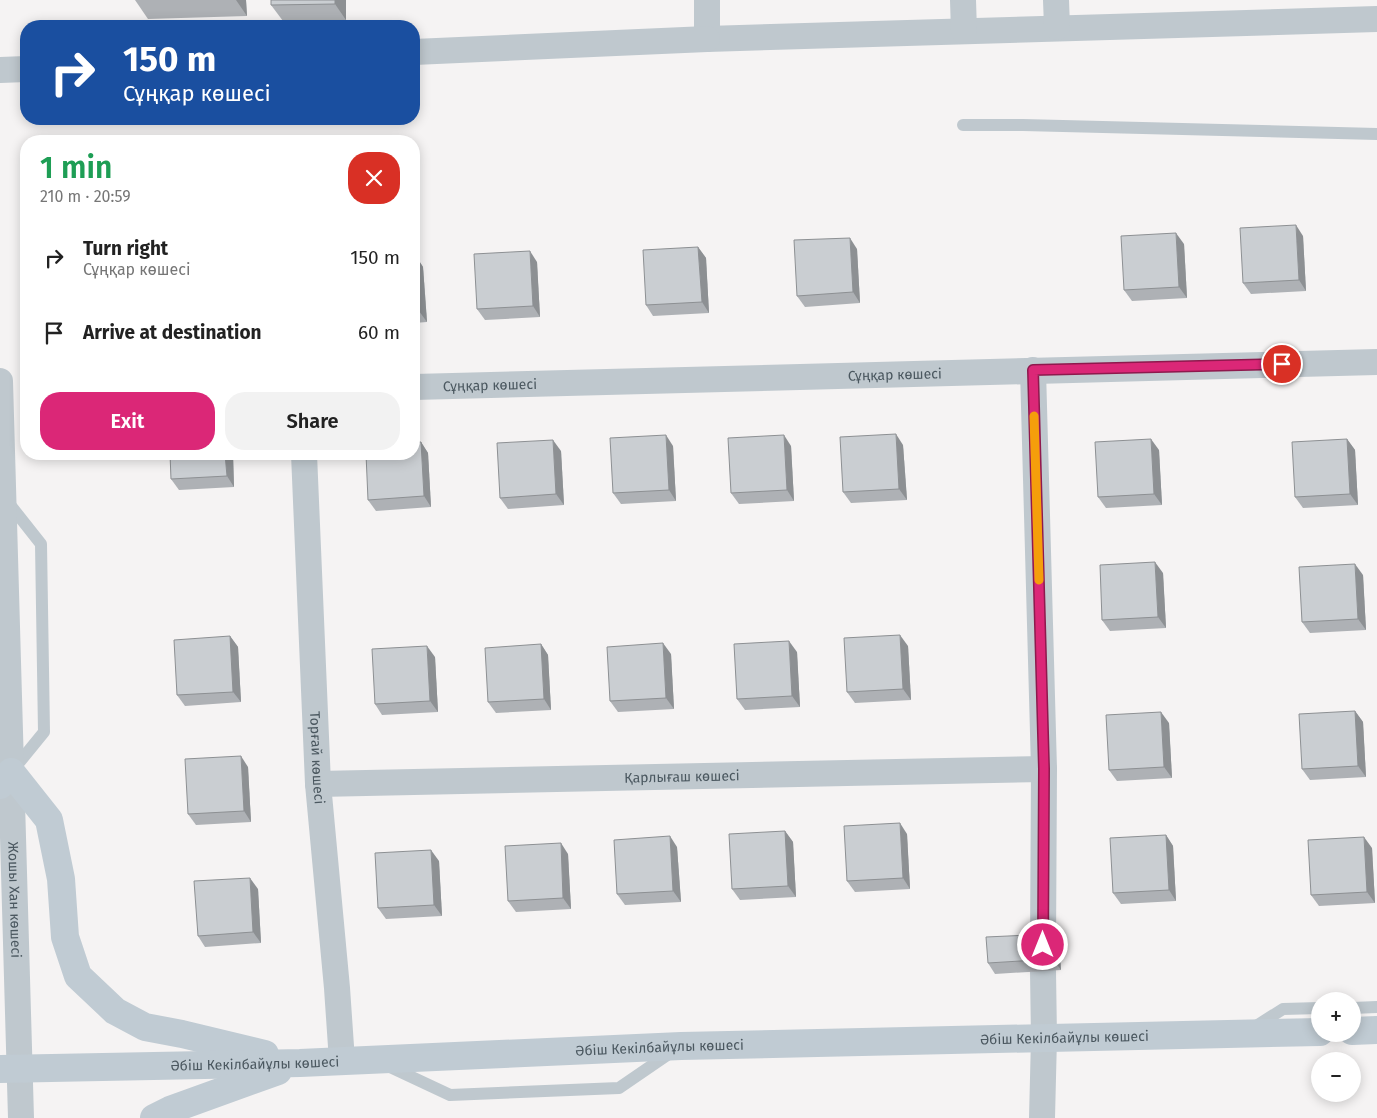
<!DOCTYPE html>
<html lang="en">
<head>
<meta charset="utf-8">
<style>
	body { margin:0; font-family:"Fira Sans",sans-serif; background:#f2f2f2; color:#222; height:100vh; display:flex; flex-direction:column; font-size:19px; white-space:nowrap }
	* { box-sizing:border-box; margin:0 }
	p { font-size:16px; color:#767676 }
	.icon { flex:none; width:28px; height:28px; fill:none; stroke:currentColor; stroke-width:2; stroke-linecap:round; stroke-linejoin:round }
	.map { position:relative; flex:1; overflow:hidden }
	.panel { position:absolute; left:20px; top:135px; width:400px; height:325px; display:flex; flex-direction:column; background:#fff; border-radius:20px; box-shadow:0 2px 12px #0003 }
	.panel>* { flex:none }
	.top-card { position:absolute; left:20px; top:20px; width:400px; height:105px; border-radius:20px; box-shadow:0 2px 12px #0003; background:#1a4fa0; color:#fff; overflow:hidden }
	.fabs { position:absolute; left:1311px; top:992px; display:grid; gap:10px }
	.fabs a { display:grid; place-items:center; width:50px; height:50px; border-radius:50%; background:#fff; box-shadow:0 2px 12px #0003; font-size:25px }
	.pin { position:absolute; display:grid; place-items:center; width:42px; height:42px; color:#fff; margin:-21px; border:2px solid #fff; border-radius:50%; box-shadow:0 1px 5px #0007 }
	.me { position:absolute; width:55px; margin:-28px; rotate:0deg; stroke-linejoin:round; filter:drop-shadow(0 0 4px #0008) }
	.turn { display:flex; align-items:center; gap:18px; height:105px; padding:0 20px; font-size:22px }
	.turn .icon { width:65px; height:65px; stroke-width:2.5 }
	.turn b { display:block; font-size:35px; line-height:42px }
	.round { display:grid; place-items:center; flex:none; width:52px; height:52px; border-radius:20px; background:#f2f2f2 }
	.overview { display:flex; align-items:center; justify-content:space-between; height:85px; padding:0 20px }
	h1 { font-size:30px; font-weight:600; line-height:38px; color:#1e9e55 }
	.primary-button { display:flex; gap:10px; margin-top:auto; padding:10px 20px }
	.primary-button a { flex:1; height:58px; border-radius:20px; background:#db2777; color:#fff; font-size:20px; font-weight:600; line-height:58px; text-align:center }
	.primary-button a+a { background:#f2f2f2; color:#222 }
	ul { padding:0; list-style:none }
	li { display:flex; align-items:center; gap:15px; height:75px; padding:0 20px }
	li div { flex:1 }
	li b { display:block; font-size:19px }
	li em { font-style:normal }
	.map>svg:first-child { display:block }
</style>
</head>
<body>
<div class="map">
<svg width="1377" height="1118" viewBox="0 0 1377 1118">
	<rect width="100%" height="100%" fill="#f5f3f3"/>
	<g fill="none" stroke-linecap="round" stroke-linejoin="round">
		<!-- lane -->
		<g stroke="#bfc8ce" stroke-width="12">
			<polyline points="963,125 1023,125 1377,134"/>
			<polyline points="7,501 41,544 44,732 13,770"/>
			<polyline points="1352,1008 1377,1007"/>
			<polyline points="1253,1028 1283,1009 1320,1008"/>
			<polyline points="386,1065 450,1095 619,1088 673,1051"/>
		</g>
		<!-- street -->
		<g stroke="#bfc8ce" stroke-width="26">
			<polyline points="707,0 707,39 1377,19"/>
			<polyline points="963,0 964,31"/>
			<polyline points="1056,0 1057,27"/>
			<polyline points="414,52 707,39"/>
			<polyline points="0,70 26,69"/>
			<polyline points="1033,370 1044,769 1043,945"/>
			<path id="s1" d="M0 381 21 1118"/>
			<path id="s2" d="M414 387 1377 362"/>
			<path id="s3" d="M304 454 318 784 337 988 342 1061"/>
			<path id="s4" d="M318 784 1044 769"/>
			<polyline points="1042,1118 1044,1038 1043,971"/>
		</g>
		<!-- secondary -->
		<g stroke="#c0cbd3" stroke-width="28">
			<polyline points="0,785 11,772 49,820 61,879 65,937 78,976 115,1011 145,1027 182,1034 265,1054"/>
			<polyline points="1352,1031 1377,1030"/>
			<path id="s5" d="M0 1069 300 1063 681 1046 1320 1032"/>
			<polyline points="154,1118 170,1110 278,1071"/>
		</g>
	</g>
	<!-- wall -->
	<g fill="#aeb1b5">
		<polygon points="135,0 246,0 247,16 148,19"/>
		<polygon points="271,0 346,0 346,20 283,21 271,5"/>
		<polygon points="1303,236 1306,291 1251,294 1243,283"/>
		<polygon points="1184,244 1187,298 1132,301 1124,290"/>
		<polygon points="698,247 706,258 709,313 653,316 646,305"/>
		<polygon points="857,249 860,303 805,307 797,296"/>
		<polygon points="414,256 416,256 423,267 427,322 414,323"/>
		<polygon points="537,262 540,317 485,320 477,309"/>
		<polygon points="1347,439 1355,450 1358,505 1303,508 1295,497"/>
		<polygon points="421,442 428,453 431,507 376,511 368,500"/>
		<polygon points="903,445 907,500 851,503 843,492"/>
		<polygon points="673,446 676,501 621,504 613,493"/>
		<polygon points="791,446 794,501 739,504 731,493"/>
		<polygon points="1159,450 1162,505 1106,508 1098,497"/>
		<polygon points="561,451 564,505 508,509 500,498"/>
		<polygon points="170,454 233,454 234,487 179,490 171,479"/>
		<polygon points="1163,573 1166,628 1110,631 1102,620"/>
		<polygon points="1363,575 1366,630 1310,633 1302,622"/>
		<polygon points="230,636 238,647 241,702 185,706 177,695"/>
		<polygon points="541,644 548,655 551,710 496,713 488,702"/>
		<polygon points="908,646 911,700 855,703 847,692"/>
		<polygon points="797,652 800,707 745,710 737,699"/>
		<polygon points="671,654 674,709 618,712 610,701"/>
		<polygon points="435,657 438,712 382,715 375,704"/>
		<polygon points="1355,711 1363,722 1366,777 1310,780 1302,769"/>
		<polygon points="1169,723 1172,778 1117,781 1109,770"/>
		<polygon points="248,767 251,822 196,825 188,814"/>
		<polygon points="785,831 793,842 796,897 740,900 732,889"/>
		<polygon points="907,834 910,889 855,892 847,881"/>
		<polygon points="1166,835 1173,846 1176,901 1121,904 1113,893"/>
		<polygon points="677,847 681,902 625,905 617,894"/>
		<polygon points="1372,848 1375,903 1319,906 1311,895"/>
		<polygon points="568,854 571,909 516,912 508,901"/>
		<polygon points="439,861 442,916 386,919 378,908"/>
		<polygon points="258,889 261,943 205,947 198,936"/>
		<polygon points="1059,944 1061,970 995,974 988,963"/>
	</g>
	<!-- shaded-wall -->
	<g fill="#8d9093">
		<polygon points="236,0 246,0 247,16"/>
		<polygon points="335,0 346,0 346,20 335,4"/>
		<polygon points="1296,225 1303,236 1306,291 1299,280"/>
		<polygon points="1176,233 1184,244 1187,298 1179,287"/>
		<polygon points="850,238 857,249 860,303 853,292"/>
		<polygon points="698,247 706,258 709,313 702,302"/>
		<polygon points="530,251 537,262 540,317 533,306"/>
		<polygon points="416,256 423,267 427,322 419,311"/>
		<polygon points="896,434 903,445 907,500 899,489"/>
		<polygon points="666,435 673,446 676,501 669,490"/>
		<polygon points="784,435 791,446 794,501 787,490"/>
		<polygon points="1151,439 1159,450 1162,505 1154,494"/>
		<polygon points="1347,439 1355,450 1358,505 1350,494"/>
		<polygon points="553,440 561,451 564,505 556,494"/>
		<polygon points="421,442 428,453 431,507 424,496"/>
		<polygon points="225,454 233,454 234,487 227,476"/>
		<polygon points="1155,562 1163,573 1166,628 1158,617"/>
		<polygon points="1355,564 1363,575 1366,630 1358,619"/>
		<polygon points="900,635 908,646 911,700 903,689"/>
		<polygon points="230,636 238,647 241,702 233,692"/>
		<polygon points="789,641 797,652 800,707 792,696"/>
		<polygon points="663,643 671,654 674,709 666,698"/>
		<polygon points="541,644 548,655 551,710 544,699"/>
		<polygon points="427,646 435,657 438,712 430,701"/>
		<polygon points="1355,711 1363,722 1366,777 1358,766"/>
		<polygon points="1161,712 1169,723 1172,778 1164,767"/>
		<polygon points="241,756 248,767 251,822 244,811"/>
		<polygon points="900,823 907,834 910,889 903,878"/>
		<polygon points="785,831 793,842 796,897 788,886"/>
		<polygon points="1166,835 1173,846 1176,901 1169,890"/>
		<polygon points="670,836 677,847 681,902 673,891"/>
		<polygon points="1364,837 1372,848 1375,903 1367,892"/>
		<polygon points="561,843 568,854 571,909 563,898"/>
		<polygon points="431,850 439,861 442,916 434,905"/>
		<polygon points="250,878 258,889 261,943 253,932"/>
		<polygon points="1052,934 1059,944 1061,970 1053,959"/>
	</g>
	<!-- building -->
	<g fill="#caced2" stroke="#8d9093">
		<polygon points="271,0 335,0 335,4 271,5"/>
		<polygon points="1296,225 1299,280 1243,283 1240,228"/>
		<polygon points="1176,233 1179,287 1124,290 1121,236"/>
		<polygon points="850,238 853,292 797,296 794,240"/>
		<polygon points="698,247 702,302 646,305 643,250"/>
		<polygon points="530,251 533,306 477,309 474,254"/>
		<polygon points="414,256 416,256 419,311 414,311"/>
		<polygon points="896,434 899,489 843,492 840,437"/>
		<polygon points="666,435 669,490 613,493 610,438"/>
		<polygon points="784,435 787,490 731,493 728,438"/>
		<polygon points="1151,439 1154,494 1098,497 1095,442"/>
		<polygon points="1347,439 1350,494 1295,497 1292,442"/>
		<polygon points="553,440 556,494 500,498 497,443"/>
		<polygon points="414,442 421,442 424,496 368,500 366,454 414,454"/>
		<polygon points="170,454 225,454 227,476 171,479"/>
		<polygon points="1155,562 1158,617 1102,620 1100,565"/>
		<polygon points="1355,564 1358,619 1302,622 1299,567"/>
		<polygon points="900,635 903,689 847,692 844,638"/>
		<polygon points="230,636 233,692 177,695 174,640"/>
		<polygon points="789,641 792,696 737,699 734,644"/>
		<polygon points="663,643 666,698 610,701 607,647"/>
		<polygon points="541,644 544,699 488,702 485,648"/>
		<polygon points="427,646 430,701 375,704 372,649"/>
		<polygon points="1355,711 1358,766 1302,769 1299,714"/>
		<polygon points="1161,712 1164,767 1109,770 1106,715"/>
		<polygon points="241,756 244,811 188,814 185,759"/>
		<polygon points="900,823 903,878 847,881 844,826"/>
		<polygon points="785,831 788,886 732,889 729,834"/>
		<polygon points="1166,835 1169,890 1113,893 1110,838"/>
		<polygon points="670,836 673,891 617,894 614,840"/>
		<polygon points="1364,837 1367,892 1311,895 1308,840"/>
		<polygon points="561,843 563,898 508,901 505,846"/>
		<polygon points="431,850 434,905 378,908 375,853"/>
		<polygon points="250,878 253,932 198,936 194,881"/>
		<polygon points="1052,934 1053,959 988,963 986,937"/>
	</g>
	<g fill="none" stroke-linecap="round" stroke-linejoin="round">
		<defs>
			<polyline id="route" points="1043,945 1044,769 1033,370 1282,364"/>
		</defs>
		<!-- route casing -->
		<use href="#route" stroke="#8e194d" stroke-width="12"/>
		<!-- route -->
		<use href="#route" stroke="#db2777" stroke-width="9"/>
		<!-- slow -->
		<polyline stroke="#f59e0b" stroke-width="9" points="1034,416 1039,580"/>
	</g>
	<g text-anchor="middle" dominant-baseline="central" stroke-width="4.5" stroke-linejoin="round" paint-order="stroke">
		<!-- street labels -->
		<g font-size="14" fill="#4b5860" stroke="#fff">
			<text stroke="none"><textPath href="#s2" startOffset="481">Сұңқар көшесі</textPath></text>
			<text stroke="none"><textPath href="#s2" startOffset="76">Сұңқар көшесі</textPath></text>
			<text stroke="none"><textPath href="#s3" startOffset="304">Торғай көшесі</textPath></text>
			<text stroke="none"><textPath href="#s4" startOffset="364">Қарлығаш көшесі</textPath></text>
			<text stroke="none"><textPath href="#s1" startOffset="519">Жошы Хан көшесі</textPath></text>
			<text stroke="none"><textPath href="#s5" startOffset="1065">Әбіш Кекілбайұлы көшесі</textPath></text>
			<text stroke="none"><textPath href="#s5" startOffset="660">Әбіш Кекілбайұлы көшесі</textPath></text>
			<text stroke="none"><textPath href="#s5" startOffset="255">Әбіш Кекілбайұлы көшесі</textPath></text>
		</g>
	</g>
</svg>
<div class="fabs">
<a>+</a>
<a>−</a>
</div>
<div class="pin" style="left:1282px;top:364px;background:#d93025"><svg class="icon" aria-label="arrive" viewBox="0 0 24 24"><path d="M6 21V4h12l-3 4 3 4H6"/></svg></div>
<svg class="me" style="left:1043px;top:945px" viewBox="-20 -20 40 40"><circle r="17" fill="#db2777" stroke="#fff" stroke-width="3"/><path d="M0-11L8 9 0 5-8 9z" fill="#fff"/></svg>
<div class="top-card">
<div class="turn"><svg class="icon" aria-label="right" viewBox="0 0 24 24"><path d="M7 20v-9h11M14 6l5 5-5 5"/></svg><div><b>150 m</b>Сұңқар көшесі</div></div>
</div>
<section class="panel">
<div class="overview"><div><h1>1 min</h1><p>210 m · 20:59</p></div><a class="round" style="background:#d93025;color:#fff"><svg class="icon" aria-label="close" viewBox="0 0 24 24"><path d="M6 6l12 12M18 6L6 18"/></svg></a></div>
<ul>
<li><svg class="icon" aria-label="right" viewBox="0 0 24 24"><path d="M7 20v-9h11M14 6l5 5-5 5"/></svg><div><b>Turn right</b><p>Сұңқар көшесі</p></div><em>150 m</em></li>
<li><svg class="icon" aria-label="arrive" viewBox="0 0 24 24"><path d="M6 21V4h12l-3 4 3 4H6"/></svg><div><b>Arrive at destination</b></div><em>60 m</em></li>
</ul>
<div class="primary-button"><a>Exit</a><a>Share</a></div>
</section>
</div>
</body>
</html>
